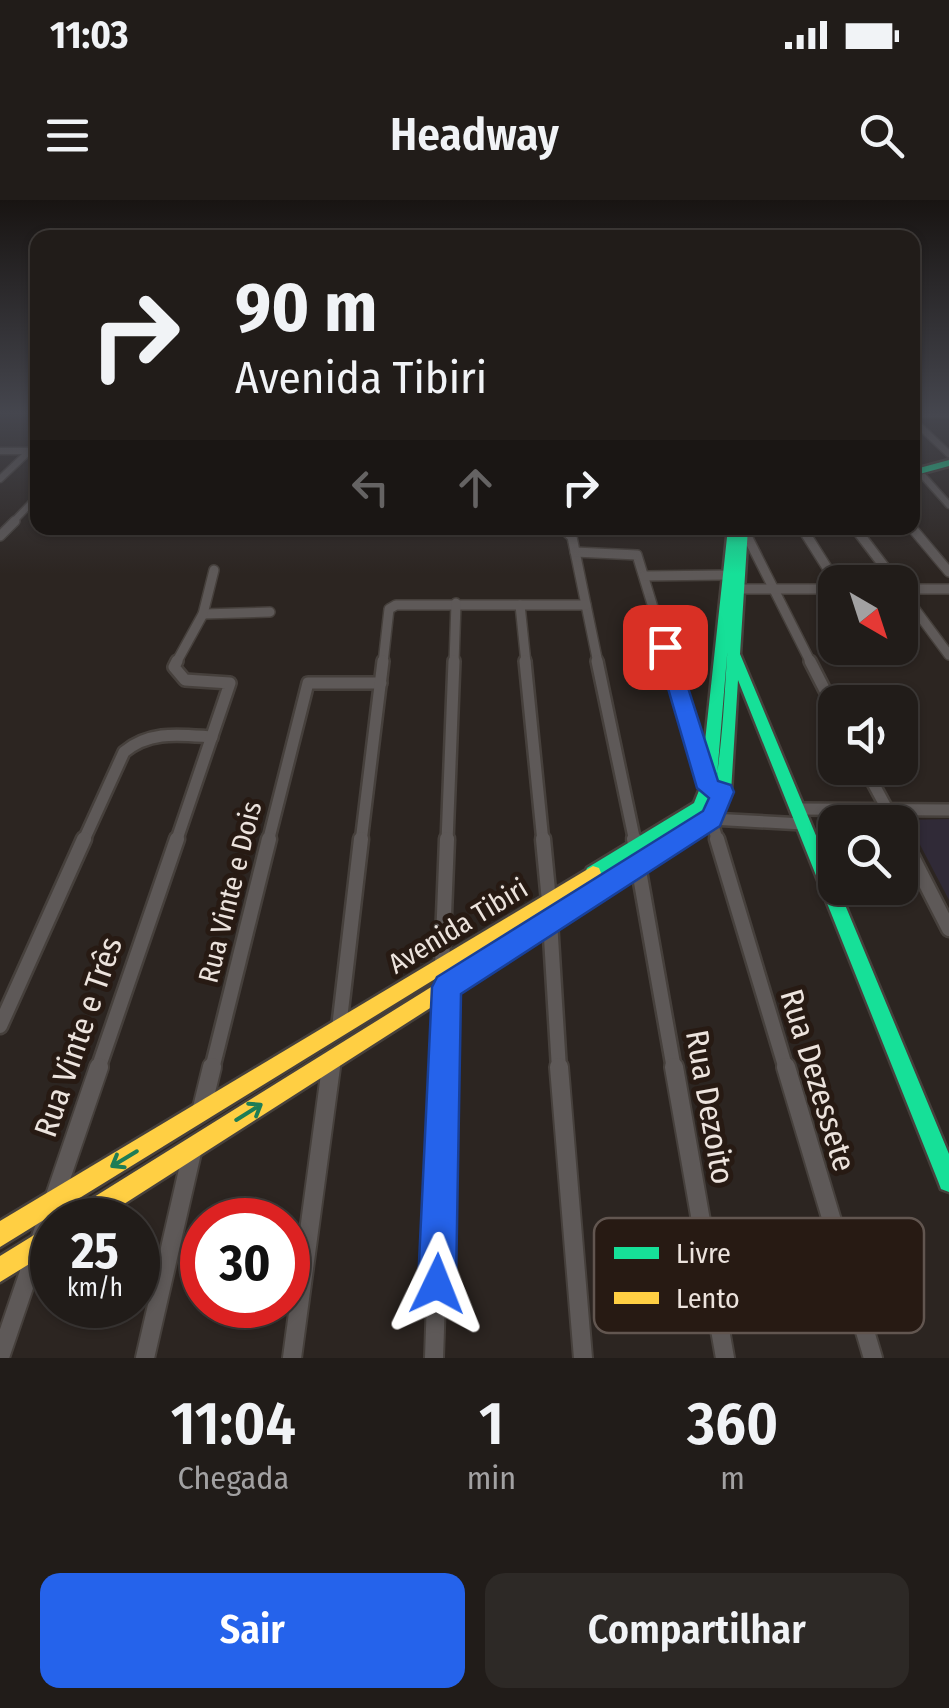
<!DOCTYPE html>
<html lang="pt">
<head>
<meta charset="utf-8">
<style>
	body { margin:0; font-family:"Fira Sans Condensed",sans-serif; background:#2d2926; color:#f1f3f6; height:100vh; display:flex; flex-direction:column; font-size:38px; white-space:nowrap }
	* { box-sizing:border-box; margin:0 }
	p { font-size:32px; color:#a2a1a2 }
	.icon { flex:none; width:55px; height:55px; fill:none; stroke:currentColor; stroke-width:2; stroke-linecap:round; stroke-linejoin:round }
	.map { position:relative; height:1158px; overflow:hidden }
	.details { display:flex; flex-direction:column; background:#211c19; flex:1 }
	.details>* { flex:none }
	.top-card { position:absolute; left:30px; top:30px; width:890px; height:305px; border-radius:20px; box-shadow:0 2px 8px #0004,0 0 0 2px #3e3a38; background:#211c19; color:#f1f3f6; overflow:hidden }
	.needle { width:65px; rotate:141deg }
	.buttons { position:absolute; left:818px; top:365px; display:grid; gap:20px }
	.buttons a { display:grid; place-items:center; width:100px; height:100px; border-radius:20px; background:#211c19; box-shadow:0 2px 8px #0004,0 0 0 2px #3e3a38; font-size:50px }
	.speed { position:absolute; left:30px; top:998px; display:flex; gap:20px; font-size:50px; font-weight:700; text-align:center }
	.speed>* { display:grid; place-content:center; width:130px; height:130px; border-radius:50%; background:#211c19; box-shadow:0 2px 8px #0004,0 0 0 2px #3e3a38; line-height:1 }
	.speed small { font-size:25px; font-weight:400 }
	.speed .limit { border:15px solid #d22; background:#fff; color:#111 }
	.pin { position:absolute; display:grid; place-items:center; width:85px; height:85px; color:#fff; margin:-42px; border-radius:20px; box-shadow:0 5px 15px #0006 }
	.me { position:absolute; width:110px; margin:-55px; rotate:2deg; stroke-linejoin:round; filter:drop-shadow(0 0 8px #0008) }
	.turn { display:flex; align-items:center; gap:35px; height:210px; padding:0 40px; font-size:45px }
	.turn .icon { width:130px; height:130px; stroke-width:2.5 }
	.turn b { display:block; font-size:70px; line-height:85px }
	.lanes { display:flex; align-items:center; height:95px; padding:0 40px; background:#0003; justify-content:center; gap:50px; direction:ltr }
	.lanes .off { opacity:.35 }
	.eta { display:flex; justify-content:space-evenly; align-items:center; height:170px; text-align:center }
	.eta b { font-size:60px; font-weight:600; line-height:70px }
	.action { display:flex; gap:20px; margin-top:auto; padding:20px 40px }
	.action a { flex:1; height:115px; border-radius:20px; background:#2563eb; color:#fff; font-size:40px; font-weight:600; line-height:115px; text-align:center }
	.action a+a { background:#2d2926; color:#f1f3f6 }
	.status { display:flex; justify-content:space-between; align-items:center; height:70px; padding:0 50px; background:#211c19; direction:ltr }
	.status svg { height:28px; fill:currentColor }
	header { display:flex; justify-content:space-between; align-items:center; height:130px; padding:0 40px; background:#211c19; font-size:45px; font-weight:600 }
	.map>svg:first-child { display:block }
</style>
</head>
<body>
<div class="status"><b>11:03</b><svg viewBox="0 0 49 12"><path d="M0 12V9h3v3zM5 12V6h3v6zM10 12V3h3v9zM15 12V0h3v12zM26 1h20v11H26zM47 4h2v5h-2z"/></svg></div>
<header><svg class="icon" aria-label="menu" viewBox="0 0 24 24"><path d="M4 6h16M4 12h16M4 18h16"/></svg>Headway<svg class="icon" aria-label="search" viewBox="0 0 24 24"><circle cx="10" cy="10" r="6"/><path d="M15 15l6 6"/></svg></header>
<div class="map">
<svg width="949" height="1158" viewBox="0 0 949 1158">
	<rect width="100%" height="100%" fill="#2c2521"/>
	<!-- education -->
	<polygon fill="#302a37" points="949,619 949,700 907,620"/>
	<g fill="none" stroke-linecap="round" stroke-linejoin="round">
		<defs>
			<g id="street-far4">
				<polyline points="912,214 949,214"/>
				<polyline points="912,219 949,254"/>
				<polyline points="0,251 28,251"/>
				<polyline points="924,277 949,305"/>
				<polyline points="0,279 38,243"/>
				<polyline points="12,323 38,296"/>
			</g>
			<g id="street-far3">
				<polyline points="562,328 572,337 598,463"/>
				<polyline points="743,328 811,463"/>
				<polyline points="802,328 836,382"/>
				<polyline points="855,328 896,382"/>
				<polyline points="912,328 949,372"/>
				<polyline points="0,336 15,321"/>
				<polyline points="575,352 637,355 670,463"/>
				<polyline points="644,376 727,375"/>
				<polyline points="729,389 835,389"/>
				<polyline points="900,389 949,455"/>
				<polyline points="900,389 949,389"/>
				<polyline points="520,405 526,463"/>
				<polyline points="203,414 270,412"/>
				<polyline points="176,463 203,414 214,370"/>
				<polyline points="383,463 389,409 396,405 586,405"/>
				<polyline points="454,463 456,403"/>
			</g>
			<g id="street-far2">
				<polyline points="525,461 543,642"/>
				<polyline points="597,461 635,642"/>
				<polyline points="670,461 706,579"/>
				<polyline points="810,461 835,510"/>
				<polyline points="865,568 894,622"/>
				<polyline points="797,609 949,610"/>
				<polyline points="900,634 904,642"/>
				<path d="M83 642 124 552C150 530 181 535 212 537"/>
				<polyline points="176,642 230,483 185,480 174,467 177,461"/>
				<polyline points="268,642 308,483 381,483"/>
				<polyline points="361,642 383,461"/>
				<polyline points="447,642 454,461"/>
				<polyline points="718,642 711,619 803,624"/>
			</g>
			<g id="street-far1">
				<polyline points="543,639 549,701"/>
				<polyline points="634,639 636,648"/>
				<polyline points="717,639 786,869"/>
				<polyline points="903,639 949,729"/>
				<polyline points="638,665 674,869"/>
				<polyline points="550,721 559,869"/>
				<polyline points="442,765 447,639"/>
				<polyline points="0,826 84,639"/>
				<polyline points="339,828 361,639"/>
				<polyline points="98,869 177,639"/>
				<polyline points="212,869 269,639"/>
				<polyline points="331,869 332,860"/>
				<polyline points="444,869 447,787"/>
			</g>
			<g id="street">
				<polyline points="559,867 583,1158"/>
				<polyline points="674,867 725,1158"/>
				<polyline points="786,867 873,1158"/>
				<polyline points="202,908 212,867"/>
				<polyline points="0,1157 99,867"/>
				<polyline points="145,1158 193,948"/>
				<polyline points="292,1158 331,867"/>
				<polyline points="434,1158 444,867"/>
			</g>
			<g id="fast">
				<polygon points="949,260 949,266 912,276 912,270"/>
				<path d="M728 328H748L740 454 835 681V688H838L949 954V992L941 989 938 981 738 480 731 592 717 624 696 636 690 634 688 629C693 622 700 620 705 614 722 594 725 476 728 444L716 588 705 611 599 678 593 680 587 678 585 673 587 668 694 603 700 588Z"/>
			</g>
			<g id="slow">
				<polygon points="696,622 702,624 704,629 702,634 99,1020 66,1020 70,1012"/>
				<polygon points="593,666 599,668 601,673 599,678 0,1047 0,1021"/>
				<polygon points="52,1024 52,1050 0,1082 0,1056"/>
			</g>
		</defs>
		<!-- street-far4 casing -->
		<use href="#street-far4" stroke="#46403c" stroke-width="9"/>
		<!-- street-far3 casing -->
		<use href="#street-far3" stroke="#46403c" stroke-width="12"/>
		<!-- street-far2 casing -->
		<use href="#street-far2" stroke="#46403c" stroke-width="16"/>
		<!-- street-far1 casing -->
		<use href="#street-far1" stroke="#46403c" stroke-width="19"/>
		<!-- street casing -->
		<use href="#street" stroke="#46403c" stroke-width="22"/>
		<!-- fast casing -->
		<use href="#fast" stroke="#46403c" stroke-width="5"/>
		<!-- slow casing -->
		<use href="#slow" stroke="#46403c" stroke-width="5"/>
		<!-- street-far4 -->
		<use href="#street-far4" stroke="#5e5958" stroke-width="6"/>
		<!-- street-far3 -->
		<use href="#street-far3" stroke="#5e5958" stroke-width="9"/>
		<!-- street-far2 -->
		<use href="#street-far2" stroke="#5e5958" stroke-width="11"/>
		<!-- street-far1 -->
		<use href="#street-far1" stroke="#5e5958" stroke-width="14"/>
		<!-- street -->
		<use href="#street" stroke="#5e5958" stroke-width="18"/>
		<!-- fast -->
		<use href="#fast" fill="#16e098" fill-rule="evenodd"/>
		<!-- slow -->
		<use href="#slow" fill="#ffcf43" fill-rule="evenodd"/>
	</g>
	<!-- one-way arrows -->
	<defs><path id="oneway-shaft" d="M-6 0H5M1.5-3L5.5 0L1.5 3" fill="none" stroke-width="1.6" stroke-linecap="round" stroke-linejoin="round" transform="scale(2.5)"/></defs>
	<g stroke="#1e7d56">
		<use href="#oneway-shaft" transform="translate(249 912) rotate(-32)"/>
		<use href="#oneway-shaft" transform="translate(124 959) rotate(149)"/>
	</g>
	<!-- sky -->
	<linearGradient id="sky" x2="0" y2="1"><stop stop-color="#181412"/><stop offset="0.57" stop-color="#45464e"/><stop offset="1" stop-color="#45464e" stop-opacity="0"/></linearGradient>
	<rect width="949" height="374" fill="url(#sky)"/>
	<!-- route -->
	<polygon fill="#2563eb" stroke="#184099" stroke-width="2.5" points="665,441 675,447 718,581 731,585 734,592 720,626 461,794 456,1084 450,1097 437,1103 423,1097 418,1084 432,787 437,777 703,611 709,598 697,588 656,447"/>
	<g text-anchor="middle" dominant-baseline="central" stroke-width="10" stroke-linejoin="round" paint-order="stroke">
		<!-- street labels -->
		<g font-size="28" fill="#ece3dd" stroke="#271a13">
			<text transform="translate(230 692) rotate(-76)">Rua Vinte e Dois</text>
			<text transform="translate(458 726) rotate(-31)">Avenida Tibiri</text>
		</g>
		<!-- near-street labels -->
		<g font-size="32" fill="#ece3dd" stroke="#271a13">
			<text transform="translate(78 837) rotate(-71)">Rua Vinte e Três</text>
			<text transform="translate(818 880) rotate(73)">Rua Dezessete</text>
			<text transform="translate(710 907) rotate(80)">Rua Dezoito</text>
		</g>
	</g>
	<!-- legend -->
	<rect x="594" y="1018" width="330" height="115" rx="15" fill="#271a13" stroke="#625650" stroke-width="2.5"/>
	<rect x="614" y="1047" width="45" height="12" fill="#16e098"/>
	<rect x="614" y="1092" width="45" height="12" fill="#ffcf43"/>
	<g font-size="28" fill="#ece3dd">
		<text x="676" y="1063">Livre</text>
		<text x="676" y="1108">Lento</text>
	</g>
</svg>
<div class="buttons">
<a><svg class="needle" viewBox="-14 -14 28 28"><path d="M0-13l5 13h-10z" fill="#e53935"/><path d="M0 13l5-13h-10z" fill="#a2a1a2"/></svg></a>
<a><svg class="icon" aria-label="sound" viewBox="0 0 24 24"><path d="M4 9h4l5-4v14l-5-4H4zM17 9q2 3 0 6"/></svg></a>
<a><svg class="icon" aria-label="search" viewBox="0 0 24 24"><circle cx="10" cy="10" r="6"/><path d="M15 15l6 6"/></svg></a>
</div>
<div class="speed"><div>25<small>km/h</small></div><div class="limit">30</div></div>
<div class="pin" style="left:665px;top:447px;background:#d93025"><svg class="icon" aria-label="arrive" viewBox="0 0 24 24"><path d="M6 21V4h12l-3 4 3 4H6"/></svg></div>
<svg class="me" style="left:437px;top:1084px" viewBox="-20 -20 40 40"><path d="M0-17L14 15 0 8-14 15z" fill="#2563eb" stroke="#fff" stroke-width="4"/></svg>
<div class="top-card">
<div class="turn"><svg class="icon" aria-label="right" viewBox="0 0 24 24"><path d="M7 20v-9h11M14 6l5 5-5 5"/></svg><div><b>90 m</b>Avenida Tibiri</div></div>
<div class="lanes"><svg class="icon off" aria-label="left" viewBox="0 0 24 24"><path d="M17 20v-9H6M10 6l-5 5 5 5"/></svg><svg class="icon off" aria-label="ahead" viewBox="0 0 24 24"><path d="M12 20V5M6 11l6-6 6 6"/></svg><svg class="icon" aria-label="right" viewBox="0 0 24 24"><path d="M7 20v-9h11M14 6l5 5-5 5"/></svg></div>
</div>
</div>
<section class="details">
<div class="eta">
<div><b>11:04</b><p>Chegada</p></div>
<div><b>1</b><p>min</p></div>
<div><b>360</b><p>m</p></div>
</div>
<div class="action"><a>Sair</a><a>Compartilhar</a></div>
</section>
</body>
</html>
